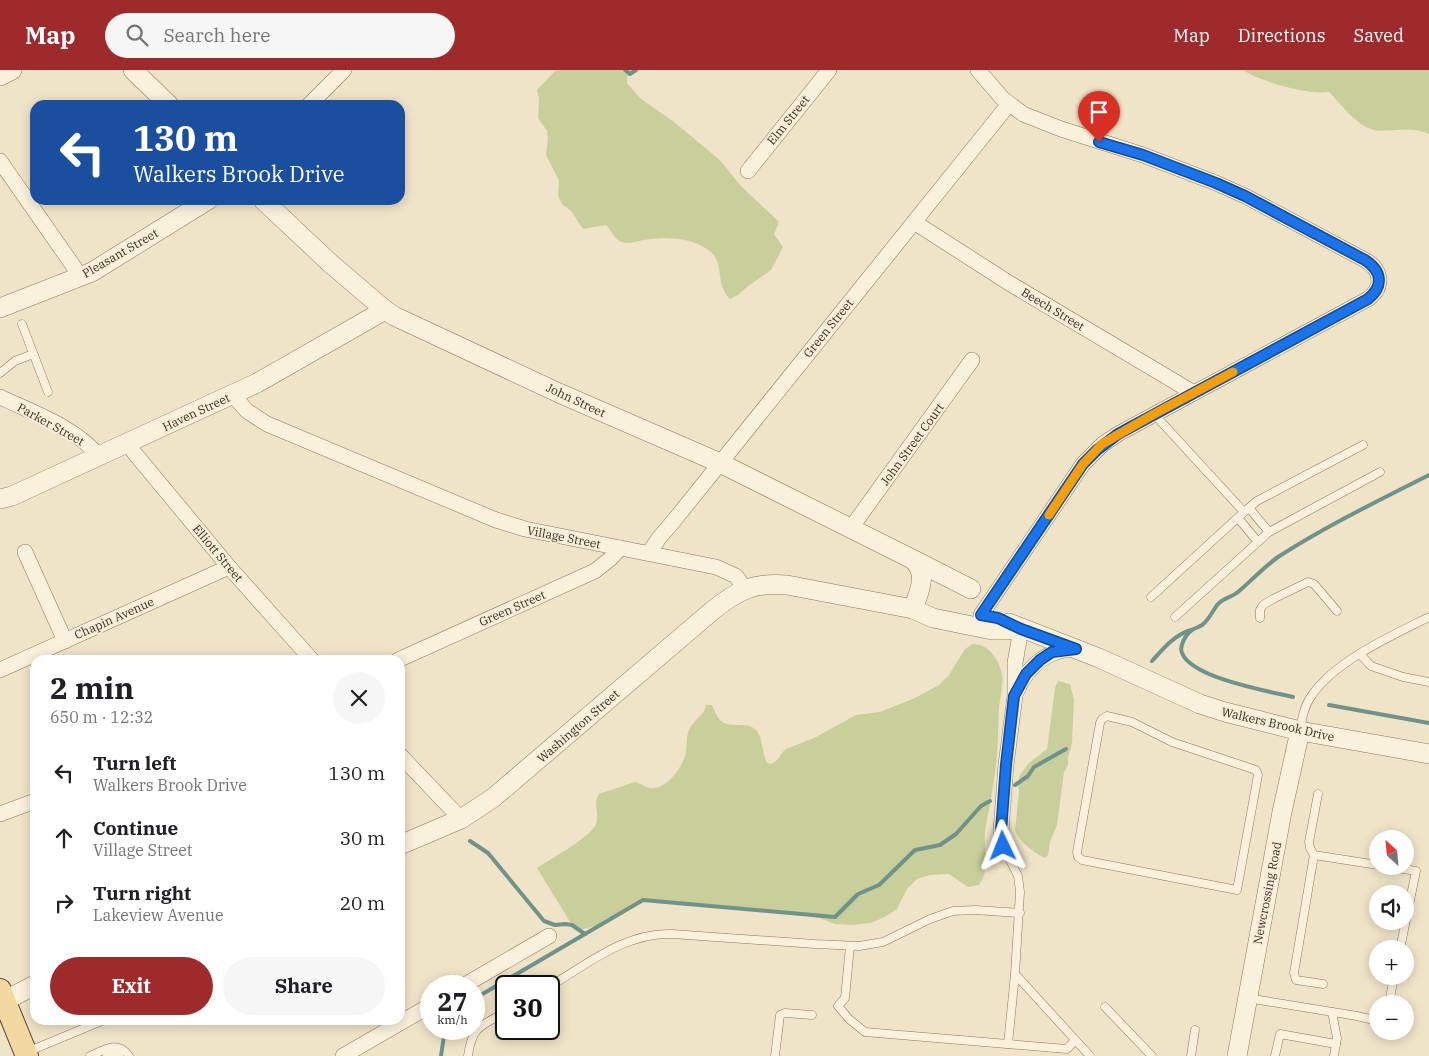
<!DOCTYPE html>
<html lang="en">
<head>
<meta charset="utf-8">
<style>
	body { margin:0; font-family:"IBM Plex Serif",serif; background:#f6f6f6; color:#202124; height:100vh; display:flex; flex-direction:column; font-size:19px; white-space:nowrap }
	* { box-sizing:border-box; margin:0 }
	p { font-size:16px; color:#757577 }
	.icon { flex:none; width:28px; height:28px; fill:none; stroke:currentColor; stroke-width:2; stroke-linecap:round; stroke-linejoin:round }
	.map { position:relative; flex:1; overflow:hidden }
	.details { position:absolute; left:30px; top:585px; width:375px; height:370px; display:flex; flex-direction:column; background:#fff; border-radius:15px; box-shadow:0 2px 12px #0003 }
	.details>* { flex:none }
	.banner { position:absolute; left:30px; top:30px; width:375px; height:105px; border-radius:15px; box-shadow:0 2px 12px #0003; background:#1a4fa0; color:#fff; overflow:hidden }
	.needle { width:32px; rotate:334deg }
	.fabs { position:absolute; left:1369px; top:760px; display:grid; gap:10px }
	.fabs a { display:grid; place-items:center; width:45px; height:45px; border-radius:50%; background:#fff; box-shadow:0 2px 12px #0003; font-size:25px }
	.speed { position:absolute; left:420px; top:905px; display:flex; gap:10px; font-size:25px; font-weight:700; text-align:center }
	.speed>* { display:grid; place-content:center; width:65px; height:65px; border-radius:50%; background:#fff; box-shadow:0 2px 12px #0003; line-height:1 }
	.speed small { font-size:12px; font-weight:400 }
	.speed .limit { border:2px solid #111; border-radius:8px; background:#fff; color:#111 }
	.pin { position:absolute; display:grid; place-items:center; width:42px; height:42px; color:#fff; margin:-51px -21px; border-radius:50% 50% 50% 0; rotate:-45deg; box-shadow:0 0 5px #0007 }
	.pin .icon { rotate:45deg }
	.me { position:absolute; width:55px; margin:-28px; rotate:358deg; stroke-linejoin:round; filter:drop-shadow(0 0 4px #0008) }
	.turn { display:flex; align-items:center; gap:18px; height:105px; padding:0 20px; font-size:22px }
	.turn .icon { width:65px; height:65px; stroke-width:2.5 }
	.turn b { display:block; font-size:35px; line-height:42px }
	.round { display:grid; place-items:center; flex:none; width:52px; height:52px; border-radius:26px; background:#f6f6f6 }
	.overview { display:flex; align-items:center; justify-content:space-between; height:85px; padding:0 20px }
	h1 { font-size:30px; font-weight:700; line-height:38px }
	.cta { display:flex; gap:10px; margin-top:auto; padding:10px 20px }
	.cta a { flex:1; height:58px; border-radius:30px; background:#9e2a2b; color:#fff; font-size:20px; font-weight:700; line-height:58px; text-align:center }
	.cta a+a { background:#f6f6f6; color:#202124 }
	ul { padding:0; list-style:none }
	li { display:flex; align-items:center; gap:15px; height:65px; padding:0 20px }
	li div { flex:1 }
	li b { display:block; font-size:19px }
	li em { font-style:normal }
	header { display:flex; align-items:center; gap:30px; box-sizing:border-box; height:70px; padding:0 25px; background:#9e2a2b; color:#fff }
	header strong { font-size:24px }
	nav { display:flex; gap:28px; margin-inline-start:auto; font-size:18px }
	.search { width:350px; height:45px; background:#f6f6f6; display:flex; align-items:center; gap:12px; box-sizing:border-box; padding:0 18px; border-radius:28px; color:#757577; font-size:19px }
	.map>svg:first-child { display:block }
</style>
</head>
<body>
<header>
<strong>Map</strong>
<div class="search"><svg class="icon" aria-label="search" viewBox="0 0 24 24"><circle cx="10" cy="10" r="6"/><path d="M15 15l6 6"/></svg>Search here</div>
<nav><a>Map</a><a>Directions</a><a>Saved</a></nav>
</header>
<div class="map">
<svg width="1429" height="986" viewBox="0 0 1429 986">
	<rect width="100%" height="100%" fill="#f0e4c8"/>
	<!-- green -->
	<g fill="#c9cf9b">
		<path d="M556 0H634L627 7V13L640 28 674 52 720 90 740 115 779 152 774 164 783 177 771 200 747 217 738 225 730 229C713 212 727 192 707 179 689 167 665 167 644 170 637 171 629 175 622 172 614 169 612 161 606 155L583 159 571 141 562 134 558 126 559 111 546 85 548 68 547 61 538 48 539 29 537 20Z"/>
		<path d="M1243 0H1429V64C1406 53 1384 67 1366 57 1351 49 1341 34 1329 22 1308 25 1261 12 1243 0Z"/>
		<path d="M973 574C988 574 999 589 1002 604 1004 615 1000 626 999 638 998 662 998 687 994 710 992 728 987 745 985 763 983 780 991 799 979 815L968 817 949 804 930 805 917 809 907 819 897 839 885 847 871 853 852 855 835 854 819 848 796 844 644 830C626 843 597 859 575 860L537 798C549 790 591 767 596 754 600 743 592 734 599 724L635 712C640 713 645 717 650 718 666 721 683 696 686 683 687 675 686 666 689 660 693 650 705 645 706 635H712C714 639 716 645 719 649 728 660 746 650 756 660 763 667 762 684 767 693L771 694C781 689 779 684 786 679L816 667 856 645 880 642 915 628 939 615 949 605 965 579Z"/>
		<path d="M1058 611 1070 614 1074 630 1072 674 1068 687V695L1064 702 1057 755 1050 772 1048 785 1045 788C1036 784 1018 771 1015 760L1019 722 1018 712 1020 705 1029 693 1047 679 1055 618Z"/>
	</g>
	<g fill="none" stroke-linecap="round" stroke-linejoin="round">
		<!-- stream -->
		<g stroke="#6f938a" stroke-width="4">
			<polyline points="625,0 630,4 636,0"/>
			<path d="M1152 591C1163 579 1174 565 1191 560"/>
			<path d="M1293 627C1267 621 1192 608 1182 583 1179 576 1186 564 1192 560 1195 558 1199 557 1202 555 1209 550 1213 540 1218 534 1223 528 1232 527 1238 522 1251 511 1264 497 1278 487 1326 456 1378 431 1429 405"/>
			<polyline points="1329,635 1429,653"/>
			<polyline points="1015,715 1028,706 1034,697 1066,679"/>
			<polyline points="470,771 488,783 544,851 555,855 565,854 572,855 585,864"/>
			<polyline points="474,929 643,830 835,847 858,824 879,815 915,780 940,775 956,764 981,736 990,731"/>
			<polyline points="441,986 445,959"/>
		</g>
		<defs>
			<g id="service">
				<polyline points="22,254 48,322"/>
				<polyline points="0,303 15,291 33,284"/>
				<polyline points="1249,438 1269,462"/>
				<polyline points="1244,442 1257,431 1363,375"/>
				<polyline points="1238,448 1258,472"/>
				<polyline points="1151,527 1244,442 1154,344"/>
				<polyline points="1175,547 1269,462 1380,402"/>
				<polyline points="1260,548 1260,540 1263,535 1273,529 1308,512 1314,514 1337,541"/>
				<polyline points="1360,584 1371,596 1403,607 1429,612"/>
				<polygon points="1107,646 1132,652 1172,672 1256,700 1258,705 1237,820 1082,790 1078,787 1077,782 1100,653 1102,649"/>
				<path d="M1300 661C1302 648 1304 636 1312 625 1335 591 1393 565 1429 547"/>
				<polyline points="1318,724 1309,772 1310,778 1314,785 1378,795"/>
				<polyline points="1003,776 1018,806 1020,822 1015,904 1008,974"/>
				<polyline points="1314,785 1294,903 1296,910 1323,914"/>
				<polyline points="1385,796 1416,801 1400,879"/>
				<polyline points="850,876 845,928 838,936 849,949 865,962 1067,979 1075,970"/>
				<polyline points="1015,904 1090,986"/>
				<path d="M549 917C587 894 626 862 672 864L815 874 859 876 883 872 930 849 953 841 975 840 1020 843"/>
				<polyline points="1247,928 1357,946 1378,951"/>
				<polyline points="1389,934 1394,906"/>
				<polyline points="1105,937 1152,986"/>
				<polyline points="1332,942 1337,968 1334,986"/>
				<polyline points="27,982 104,950"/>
				<path d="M90 986C105 980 117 970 129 986"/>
				<polyline points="107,986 112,984 119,986"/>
				<path d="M468 986C472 955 482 956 506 942"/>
				<polyline points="775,986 780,945 785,943 812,945"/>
				<polyline points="1191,986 1195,960"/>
				<polyline points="1275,986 1280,964 1336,974"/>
			</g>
			<g id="minor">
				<path d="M978 0 1002 28 1023 44 1061 59 1143 85 1216 113 1245 126 1365 190C1382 200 1384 217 1368 229L1118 364 1103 374 1083 394 981 545"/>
				<polyline points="309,35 344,0"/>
				<polyline points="0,91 81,207"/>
				<polyline points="748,101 829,0"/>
				<polyline points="914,152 1009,213 1194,323"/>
				<polyline points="233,325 247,341 267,354 496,450 525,459 716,497 736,506 745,519"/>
				<path d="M0 327C31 342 78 358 99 387"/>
				<polyline points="127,374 229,497 312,590"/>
				<polyline points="851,458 972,290"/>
				<polyline points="25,482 65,571"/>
				<polyline points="649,483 659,468 672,453 1009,34"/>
				<polyline points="398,590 595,501 610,489 620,478"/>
				<polyline points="0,600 229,497"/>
				<path d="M1016 623C1027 597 1047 579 1076 579"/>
				<polyline points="400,685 461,749"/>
				<polyline points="0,744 35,731"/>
				<polyline points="1003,776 1001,761 1006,695 1015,626 1015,593 1021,559"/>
				<polyline points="463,916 549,866"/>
				<polyline points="343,986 431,935"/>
			</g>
			<g id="tertiary">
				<polyline points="133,0 169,35"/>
				<polyline points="0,6 12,0"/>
				<path d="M263 130 330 193 385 240 394 246 559 323 720 393 912 489C929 503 919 522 913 539"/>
				<polyline points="0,238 92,202 208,130"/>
				<polyline points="0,429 12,426 257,313 385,240"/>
				<polyline points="914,490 971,519"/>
				<polyline points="1009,553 1099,588 1200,634 1225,642 1300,661 1429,684"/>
				<path d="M400 775 461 749 493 728 712 541C738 520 754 512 787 515L913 539 933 548 992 560H1006L1021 559"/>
				<polyline points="0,933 35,915"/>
				<polyline points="1237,986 1282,742 1300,661"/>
			</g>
			<polyline id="primary" points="0,920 27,986"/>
		</defs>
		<!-- service casing -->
		<use href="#service" stroke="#8d765c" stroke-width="9"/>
		<!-- minor casing -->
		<use href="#minor" stroke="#8d765c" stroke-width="16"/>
		<!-- tertiary casing -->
		<use href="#tertiary" stroke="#8d765c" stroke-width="20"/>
		<!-- primary casing -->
		<use href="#primary" stroke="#5b4430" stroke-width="24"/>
		<!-- service -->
		<use href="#service" stroke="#faf1dc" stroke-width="8"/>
		<!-- minor -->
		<use href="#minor" stroke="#faf1dc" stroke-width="15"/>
		<!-- tertiary -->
		<use href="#tertiary" stroke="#faf1dc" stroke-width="19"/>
		<!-- primary -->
		<use href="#primary" stroke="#f3d9a0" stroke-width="22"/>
	</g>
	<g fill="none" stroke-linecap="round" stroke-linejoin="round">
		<defs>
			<path id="route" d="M1003 776 1001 761 1006 695 1014 626 1026 604 1040 590 1052 582 1076 579 1021 559 998 548 981 545 1083 394 1097 380 1118 364 1368 229C1384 216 1382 201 1365 190L1245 126 1216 113 1143 85 1099 72"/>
		</defs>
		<!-- route casing -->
		<use href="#route" stroke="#114b97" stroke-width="12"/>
		<!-- route -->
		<use href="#route" stroke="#1a73e8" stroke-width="9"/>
		<!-- slow -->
		<polyline stroke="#f59e0b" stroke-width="9" points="1049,445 1083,394 1102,374 1154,344 1233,302"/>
	</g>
	<g text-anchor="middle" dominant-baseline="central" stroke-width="4" stroke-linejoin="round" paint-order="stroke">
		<!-- street labels -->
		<g font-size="12" fill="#3d2e20" stroke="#f7eed8">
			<text transform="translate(788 50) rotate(-51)">Elm Street</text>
			<text transform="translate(120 183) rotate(-30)">Pleasant Street</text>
			<text transform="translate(1053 239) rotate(31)">Beech Street</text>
			<text transform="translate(828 258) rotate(-51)">Green Street</text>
			<text transform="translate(576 330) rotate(25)">John Street</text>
			<text transform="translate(196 342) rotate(-25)">Haven Street</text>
			<text transform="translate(51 354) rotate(29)">Parker Street</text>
			<text transform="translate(912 374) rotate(-54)">John Street Court</text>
			<text transform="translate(564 467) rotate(11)">Village Street</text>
			<text transform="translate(218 483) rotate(50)">Elliott Street</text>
			<text transform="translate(512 538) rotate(-24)">Green Street</text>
			<text transform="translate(114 548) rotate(-24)">Chapin Avenue</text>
			<text transform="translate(1278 654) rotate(13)">Walkers Brook Drive</text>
			<text transform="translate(578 656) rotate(-41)">Washington Street</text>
			<text transform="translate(1267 823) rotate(-79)">Newcrossing Road</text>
		</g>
	</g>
</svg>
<div class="fabs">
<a><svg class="needle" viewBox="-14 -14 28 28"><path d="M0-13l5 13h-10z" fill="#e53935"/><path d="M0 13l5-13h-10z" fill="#757577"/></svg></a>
<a><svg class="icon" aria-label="sound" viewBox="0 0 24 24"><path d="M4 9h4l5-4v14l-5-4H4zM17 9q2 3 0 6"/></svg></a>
<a>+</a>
<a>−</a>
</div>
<div class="speed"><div>27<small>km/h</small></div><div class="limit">30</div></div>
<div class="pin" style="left:1099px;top:72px;background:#d93025"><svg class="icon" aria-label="arrive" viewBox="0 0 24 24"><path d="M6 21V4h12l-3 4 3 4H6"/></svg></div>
<svg class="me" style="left:1003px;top:776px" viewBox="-20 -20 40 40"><path d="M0-17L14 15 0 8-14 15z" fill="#1a73e8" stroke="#fff" stroke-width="4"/></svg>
<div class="banner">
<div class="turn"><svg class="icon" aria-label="left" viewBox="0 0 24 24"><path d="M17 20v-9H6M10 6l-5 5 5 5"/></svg><div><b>130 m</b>Walkers Brook Drive</div></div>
</div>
<section class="details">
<div class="overview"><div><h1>2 min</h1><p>650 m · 12:32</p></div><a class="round"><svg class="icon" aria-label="close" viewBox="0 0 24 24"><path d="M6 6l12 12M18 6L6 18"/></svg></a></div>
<ul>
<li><svg class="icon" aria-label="left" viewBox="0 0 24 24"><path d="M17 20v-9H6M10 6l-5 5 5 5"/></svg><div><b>Turn left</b><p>Walkers Brook Drive</p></div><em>130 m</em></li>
<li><svg class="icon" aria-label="ahead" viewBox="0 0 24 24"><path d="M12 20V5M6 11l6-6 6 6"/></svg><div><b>Continue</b><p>Village Street</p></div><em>30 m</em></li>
<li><svg class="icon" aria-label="right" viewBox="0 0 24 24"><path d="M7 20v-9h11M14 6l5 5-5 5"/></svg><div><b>Turn right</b><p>Lakeview Avenue</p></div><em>20 m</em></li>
</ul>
<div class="cta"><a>Exit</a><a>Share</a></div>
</section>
</div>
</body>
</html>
